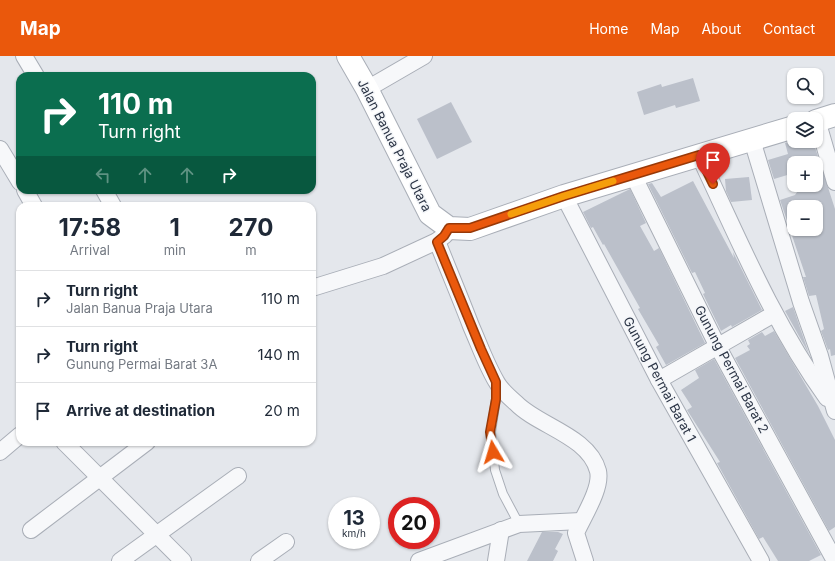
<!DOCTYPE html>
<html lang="en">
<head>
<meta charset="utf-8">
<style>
	body { margin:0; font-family:Inter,sans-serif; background:#f2f2f3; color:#1f2937; height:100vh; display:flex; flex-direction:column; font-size:15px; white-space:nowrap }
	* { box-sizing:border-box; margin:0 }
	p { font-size:13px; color:#747a83 }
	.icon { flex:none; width:22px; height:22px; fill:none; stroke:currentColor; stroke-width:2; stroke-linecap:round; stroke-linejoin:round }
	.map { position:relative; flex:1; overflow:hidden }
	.sheet { position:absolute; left:16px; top:146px; width:300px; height:244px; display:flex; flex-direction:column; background:#fff; border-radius:12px; box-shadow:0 1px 3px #0004 }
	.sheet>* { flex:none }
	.banner { position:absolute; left:16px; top:16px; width:300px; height:122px; border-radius:12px; box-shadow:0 1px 3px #0004; background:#0b6e4f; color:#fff; overflow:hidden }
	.fabs { position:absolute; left:787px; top:12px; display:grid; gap:8px }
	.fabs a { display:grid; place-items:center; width:36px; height:36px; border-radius:8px; background:#fff; box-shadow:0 1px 3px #0004; font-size:20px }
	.speed { position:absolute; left:328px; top:441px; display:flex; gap:8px; font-size:20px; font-weight:700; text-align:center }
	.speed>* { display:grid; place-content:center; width:52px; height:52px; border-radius:50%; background:#fff; box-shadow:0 1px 3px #0004; line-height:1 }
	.speed small { font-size:10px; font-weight:400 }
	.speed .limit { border:6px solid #d22; background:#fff; color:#111 }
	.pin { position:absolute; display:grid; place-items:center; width:34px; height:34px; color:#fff; margin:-41px -17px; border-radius:50% 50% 50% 0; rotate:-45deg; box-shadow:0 0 4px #0007 }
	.pin .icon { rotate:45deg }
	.me { position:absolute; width:44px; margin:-22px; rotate:353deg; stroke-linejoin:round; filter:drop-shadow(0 0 3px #0008) }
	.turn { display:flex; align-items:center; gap:14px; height:84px; padding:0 16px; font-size:18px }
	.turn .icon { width:52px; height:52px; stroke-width:2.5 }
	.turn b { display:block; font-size:28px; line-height:34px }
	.lanes { display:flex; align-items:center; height:38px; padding:0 16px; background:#0003; justify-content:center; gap:20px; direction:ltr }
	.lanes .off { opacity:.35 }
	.eta { display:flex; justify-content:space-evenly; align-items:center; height:68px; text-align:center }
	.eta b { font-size:24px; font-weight:700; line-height:28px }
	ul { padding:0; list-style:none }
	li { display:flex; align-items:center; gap:12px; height:56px; padding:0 16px; border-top:1px solid #e0e1e3 }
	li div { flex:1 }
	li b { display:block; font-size:15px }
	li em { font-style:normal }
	header { display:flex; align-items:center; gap:24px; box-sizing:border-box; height:56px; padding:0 20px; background:#ea580c; color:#fff }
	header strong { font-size:19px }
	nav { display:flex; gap:22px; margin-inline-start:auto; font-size:14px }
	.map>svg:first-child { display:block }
</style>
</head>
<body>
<header>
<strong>Map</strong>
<nav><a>Home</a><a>Map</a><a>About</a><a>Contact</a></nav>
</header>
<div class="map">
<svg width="835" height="505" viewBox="0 0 835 505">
	<rect width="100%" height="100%" fill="#e4e7ec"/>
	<!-- building -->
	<g fill="#bbc0ca" fill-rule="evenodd">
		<polygon points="693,22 700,45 676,52 675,49 644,59 637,36 661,28 662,31"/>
		<polygon points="451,46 472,86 437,103 417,63"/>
		<path d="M791 85H813L835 153V299L831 300 830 293 828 294 821 275 824 273 816 239 809 240 803 221H806L780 144 795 139 802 129H816V107H794V117L774 123 768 104 788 98 785 87ZM794 151H816V173H794Z"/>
		<polygon points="749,121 752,144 731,146 726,135 725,123"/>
		<polygon points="693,125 734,202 733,196 762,254 732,271 731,269 721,275 703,238 705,237 695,216 692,217 648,128 652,127 661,141"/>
		<polygon points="630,133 646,167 640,170 654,195 659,192 705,287 666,309 656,291 659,289 638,253 640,252 604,188 603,189 593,171 591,172 583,156"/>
		<polygon points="793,251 809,298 785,255"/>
		<polygon points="774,275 818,350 835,384 835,471 829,475 735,302 750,294 747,290 750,288 748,284 762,276 765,280"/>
		<polygon points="714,303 821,499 809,505 778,505 763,481 759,483 717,407 720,406 687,354 692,351 681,334 699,322 695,314"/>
		<polygon points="542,476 558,476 563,478 555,493 558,495 553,505 527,505"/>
	</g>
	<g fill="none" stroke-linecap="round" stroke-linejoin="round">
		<defs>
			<polyline id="lane" points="496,329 496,343 491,376 495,414 503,438 519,468"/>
			<g id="street">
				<polyline points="24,0 36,20"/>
				<polyline points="367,33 424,0"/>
				<polyline points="817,64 835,126"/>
				<polyline points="752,84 801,246 820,300 835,355"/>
				<polyline points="0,93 20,126"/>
				<path d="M699 99C738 182 773 267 827 342"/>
				<polyline points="633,119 718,291 835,505"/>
				<polyline points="25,134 34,150"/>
				<polyline points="104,134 113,150"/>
				<polyline points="564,140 659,324 761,505"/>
				<path d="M437 185C448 213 460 241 471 270 479 288 486 308 496 325 500 333 509 341 516 347 538 370 589 380 598 415 602 432 583 461 576 477L585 505"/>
				<polyline points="312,232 383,210 437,185 445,179"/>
				<polyline points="659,324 774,258"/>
				<polyline points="64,386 183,505"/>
				<polyline points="0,396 20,379"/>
				<polyline points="31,474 147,386"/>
				<polyline points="120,505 238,420"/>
				<polyline points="259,505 286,486"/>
				<polyline points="419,505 519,468 581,465"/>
				<polyline points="496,505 501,474"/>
			</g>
			<g id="secondary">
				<polyline points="348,0 367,33 430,158 449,172 470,173 564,140 794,71"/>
				<polyline points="816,65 835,59"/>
			</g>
		</defs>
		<!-- lane casing -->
		<use href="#lane" stroke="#a9aeb7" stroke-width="10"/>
		<!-- street casing -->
		<use href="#street" stroke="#a9aeb7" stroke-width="18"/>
		<!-- secondary casing -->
		<use href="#secondary" stroke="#a9aeb7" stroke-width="24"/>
		<!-- lane -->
		<use href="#lane" stroke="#f7f8fa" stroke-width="8"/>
		<!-- street -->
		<use href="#street" stroke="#f7f8fa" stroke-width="16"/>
		<!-- secondary -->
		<use href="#secondary" stroke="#fff" stroke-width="22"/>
	</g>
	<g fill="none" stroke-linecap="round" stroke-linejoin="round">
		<defs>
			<polyline id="route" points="493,396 490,376 496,343 496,326 481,293 437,186 444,180 449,172 470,172 564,140 699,99 713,128"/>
		</defs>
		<!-- route casing -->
		<use href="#route" stroke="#983908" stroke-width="10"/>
		<!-- route -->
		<use href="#route" stroke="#ea580c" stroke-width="7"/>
		<!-- slow -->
		<polyline stroke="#f59e0b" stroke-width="7" points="511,158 564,140 613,125"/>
	</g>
	<g text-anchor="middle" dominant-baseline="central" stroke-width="3" stroke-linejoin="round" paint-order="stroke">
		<!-- street labels -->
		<g font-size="13" fill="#2b3445" stroke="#f4f6f9">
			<text transform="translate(395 89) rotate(63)">Jalan Banua Praja Utara</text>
			<text transform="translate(732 313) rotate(62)">Gunung Permai Barat 2</text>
			<text transform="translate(660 323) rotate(62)">Gunung Permai Barat 1</text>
		</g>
	</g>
</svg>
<div class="fabs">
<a><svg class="icon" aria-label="search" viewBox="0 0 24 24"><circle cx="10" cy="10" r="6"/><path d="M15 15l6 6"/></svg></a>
<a><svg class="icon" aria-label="layers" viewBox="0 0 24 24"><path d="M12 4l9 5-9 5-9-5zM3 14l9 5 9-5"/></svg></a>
<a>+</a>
<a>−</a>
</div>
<div class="speed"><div>13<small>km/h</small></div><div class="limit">20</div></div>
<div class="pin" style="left:713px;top:128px;background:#d93025"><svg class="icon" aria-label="arrive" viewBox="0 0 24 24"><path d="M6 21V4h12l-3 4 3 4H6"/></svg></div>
<svg class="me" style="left:493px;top:396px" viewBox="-20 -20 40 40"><path d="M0-17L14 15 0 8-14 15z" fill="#ea580c" stroke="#fff" stroke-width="4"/></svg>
<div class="banner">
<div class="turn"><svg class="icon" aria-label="right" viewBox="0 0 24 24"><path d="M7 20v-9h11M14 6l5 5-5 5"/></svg><div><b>110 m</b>Turn right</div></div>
<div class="lanes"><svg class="icon off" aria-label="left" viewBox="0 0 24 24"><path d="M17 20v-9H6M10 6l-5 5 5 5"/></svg><svg class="icon off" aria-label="ahead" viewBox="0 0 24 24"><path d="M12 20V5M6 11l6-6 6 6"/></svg><svg class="icon off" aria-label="ahead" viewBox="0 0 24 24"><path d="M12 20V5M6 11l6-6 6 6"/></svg><svg class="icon" aria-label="right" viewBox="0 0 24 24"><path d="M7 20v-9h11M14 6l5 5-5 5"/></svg></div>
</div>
<section class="sheet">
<div class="eta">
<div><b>17:58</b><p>Arrival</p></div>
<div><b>1</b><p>min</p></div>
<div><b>270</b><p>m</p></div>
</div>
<ul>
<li><svg class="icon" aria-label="right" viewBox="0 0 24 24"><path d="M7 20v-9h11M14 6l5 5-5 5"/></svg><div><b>Turn right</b><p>Jalan Banua Praja Utara</p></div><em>110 m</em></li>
<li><svg class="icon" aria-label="right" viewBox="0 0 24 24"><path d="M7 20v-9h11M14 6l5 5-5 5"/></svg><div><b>Turn right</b><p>Gunung Permai Barat 3A</p></div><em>140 m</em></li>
<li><svg class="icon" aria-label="arrive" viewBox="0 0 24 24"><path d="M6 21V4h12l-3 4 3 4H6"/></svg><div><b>Arrive at destination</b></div><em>20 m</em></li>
</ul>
</section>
</div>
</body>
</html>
